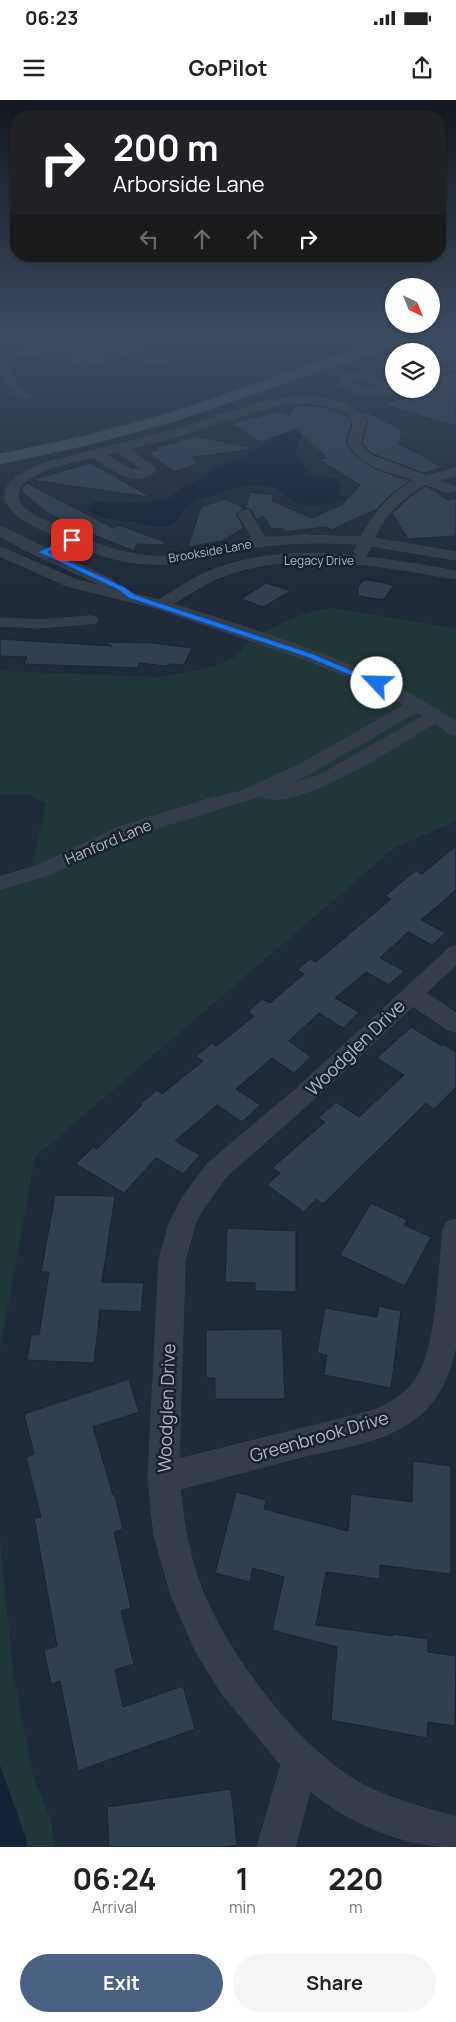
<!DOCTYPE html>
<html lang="en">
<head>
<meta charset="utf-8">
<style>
	body { margin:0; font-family:Manrope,sans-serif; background:#f6f6f6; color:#222; height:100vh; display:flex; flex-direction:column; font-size:19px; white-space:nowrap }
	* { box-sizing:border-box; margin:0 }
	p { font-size:16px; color:#767676 }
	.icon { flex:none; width:28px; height:28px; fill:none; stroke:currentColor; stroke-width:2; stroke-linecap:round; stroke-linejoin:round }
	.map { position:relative; height:1747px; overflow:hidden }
	.side { display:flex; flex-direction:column; background:#fff; flex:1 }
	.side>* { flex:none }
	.banner { position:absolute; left:10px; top:10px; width:436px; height:152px; border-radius:20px; box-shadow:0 1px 4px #0004; background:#202124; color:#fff; overflow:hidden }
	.needle { width:32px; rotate:137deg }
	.buttons { position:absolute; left:385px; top:178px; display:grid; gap:10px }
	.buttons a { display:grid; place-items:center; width:55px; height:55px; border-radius:50%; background:#fff; box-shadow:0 1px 4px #0004; font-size:25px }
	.pin { position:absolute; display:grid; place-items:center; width:42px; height:42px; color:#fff; margin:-21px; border-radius:10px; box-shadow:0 2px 8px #0006 }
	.me { position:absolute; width:55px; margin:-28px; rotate:294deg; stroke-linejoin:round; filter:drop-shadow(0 0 4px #0008) }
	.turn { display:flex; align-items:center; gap:18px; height:105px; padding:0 20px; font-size:22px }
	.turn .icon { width:65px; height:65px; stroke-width:2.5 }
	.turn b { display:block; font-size:35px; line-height:42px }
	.lanes { display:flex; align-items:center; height:48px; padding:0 20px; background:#0003; justify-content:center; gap:25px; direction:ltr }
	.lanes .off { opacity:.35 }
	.eta { display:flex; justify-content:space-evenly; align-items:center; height:85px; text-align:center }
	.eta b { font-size:30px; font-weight:700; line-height:35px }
	.action { display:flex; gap:10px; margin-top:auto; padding:10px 20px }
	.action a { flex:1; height:58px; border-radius:30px; background:#4b6183; color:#fff; font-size:20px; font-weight:700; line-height:58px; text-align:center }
	.action a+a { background:#f6f6f6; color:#222 }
	.status { display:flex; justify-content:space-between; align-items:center; height:35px; padding:0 25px; background:#fff; direction:ltr }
	.status svg { height:14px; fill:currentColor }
	header { display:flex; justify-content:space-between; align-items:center; height:65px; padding:0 20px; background:#fff; font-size:22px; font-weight:700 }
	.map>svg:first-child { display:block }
</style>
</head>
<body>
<div class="status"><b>06:23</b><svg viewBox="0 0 49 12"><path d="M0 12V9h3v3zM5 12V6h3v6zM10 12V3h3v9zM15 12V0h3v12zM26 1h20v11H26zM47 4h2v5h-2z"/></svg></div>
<header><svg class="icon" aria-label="menu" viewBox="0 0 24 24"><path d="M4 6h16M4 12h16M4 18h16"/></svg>GoPilot<svg class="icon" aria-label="share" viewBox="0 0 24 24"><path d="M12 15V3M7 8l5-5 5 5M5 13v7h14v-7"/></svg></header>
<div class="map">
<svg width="456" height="1747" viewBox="0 0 456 1747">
	<rect width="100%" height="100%" fill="#202b39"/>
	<!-- green -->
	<g fill="#22373a">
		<polygon points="396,234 399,234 341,257 230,296 113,331 23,351 190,305"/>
		<path d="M332 508 456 528V721L394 748 35 1057 0 1250V776L32 766 46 703 29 695H0V571L158 577C180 574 209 569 230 560 238 557 243 547 250 542 274 525 302 511 332 508Z"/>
		<polygon points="0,1441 13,1572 33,1676 51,1720 55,1747 0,1747"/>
	</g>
	<!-- water -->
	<g fill="#142236">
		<path d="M291 330 301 333 302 336C296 345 294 350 300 361 314 387 328 369 342 384L336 402C321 406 305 408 291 400 284 396 280 390 272 387 245 380 218 394 193 402 184 407 182 419 172 424 158 431 145 424 131 421 117 419 97 420 86 409L94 402 145 403 169 398 185 386 197 381 216 366 242 358 269 342 275 336Z"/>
		<polygon points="0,1665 26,1738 27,1747 0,1747"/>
	</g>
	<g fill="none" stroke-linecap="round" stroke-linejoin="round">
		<!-- stream-far1 -->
		<polyline stroke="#142236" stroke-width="3" points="337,398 346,400"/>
		<!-- stream -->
		<polyline stroke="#142236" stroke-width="4.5" points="339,398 354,401"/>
	</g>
	<!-- building -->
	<g fill="#323f50" stroke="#1b2430">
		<polygon points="37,234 66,234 73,240 48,243"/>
		<polygon points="111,234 186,234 187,239 139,252 111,242 97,241"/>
		<polygon points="456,242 456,261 431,269 431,248"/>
		<polygon points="86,249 104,251 122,257 82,269 58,251"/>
		<polygon points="456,271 456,326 384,305 424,290 431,289 431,280"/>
		<polygon points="296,305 322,307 347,316 352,321 346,343 352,352 359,359 376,369 410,381 389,396 377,409 331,430 326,427 284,432 282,428 271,429 263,416 257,420 251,410 244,408 236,414 244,428 222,441 188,447 201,407 225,399 245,408 250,394 249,392 273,395 272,401 312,418 343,404 360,385 318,359 327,358 296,329 261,342 230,324 281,311 290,315"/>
		<polygon points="367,312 403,330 398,344 424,356 442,368 423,373 371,353 362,343 368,320 362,314"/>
		<polygon points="193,336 249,347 249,350 193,357 197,364 174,372 148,352 158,350 155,347 176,343 183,338 189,339"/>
		<polygon points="91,363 149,396 149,397 31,380"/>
		<polygon points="27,383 113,428 119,425 165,442 164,445 137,444 134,451 86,432 46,412 21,391 22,387"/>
		<polygon points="426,386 448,400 456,398 456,436 408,439 392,413 411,396"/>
		<polygon points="364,480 368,480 394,485 384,499 376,499 358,496 358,487"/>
		<polygon points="266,483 291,491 263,507 241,499"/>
		<polygon points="0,539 112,546 104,542 151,543 192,548 184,565 168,564 166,566 139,563 138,568 24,564 27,557 0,556"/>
		<polygon points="456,746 456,790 421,820 446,833 432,845 408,832 380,858 404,871 389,885 366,872 335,898 359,912 343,928 319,913 289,941 311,957 294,973 272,958 236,989 260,1005 242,1022 217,1005 175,1041 200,1055 183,1074 156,1058 124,1093 76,1064 93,1047 97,1049 142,1005 140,1004 157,990 162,994 203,961 196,956 212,943 217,946 254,916 248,912 262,899 270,903 304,874 297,870 310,859 316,862 391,799 385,796 416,770 422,774"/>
		<polygon points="411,927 442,946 443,944 456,952 456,987 434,1009 426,1003 323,1104 316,1099 304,1112 267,1085 280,1073 272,1068 325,1022 318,1018 336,1002 359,1017 404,975 377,958"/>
		<polygon points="55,1095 115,1096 102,1182 144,1183 141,1212 100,1210 94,1263 27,1260 31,1235 39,1235 49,1172 41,1172"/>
		<polygon points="371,1103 407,1120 404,1125 431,1137 405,1186 340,1155"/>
		<polygon points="227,1128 296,1131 296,1192 255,1191 255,1183 225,1182"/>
		<polygon points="379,1206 401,1211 391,1288 324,1275 327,1255 317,1253 325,1208 377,1217"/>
		<polygon points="282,1229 285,1299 215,1299 215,1278 206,1278 206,1230"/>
		<polygon points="129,1279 139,1312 93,1327 113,1395 115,1395 123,1429 114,1432 131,1508 121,1511 134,1564 115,1570 123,1607 183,1586 195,1629 78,1671 60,1581 51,1584 44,1550 57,1546 34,1418 41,1417 26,1357 34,1354 24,1314"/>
		<polygon points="413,1361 451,1366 451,1474 380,1465 380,1479 326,1472 316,1525 393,1536 392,1534 428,1539 428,1552 456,1556 455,1626 428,1622 427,1638 331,1620 337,1547 272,1530 284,1477 253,1468 250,1482 215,1473 236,1392 266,1400 264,1409 348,1431 351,1394 412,1402"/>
		<polygon points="231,1689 237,1745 223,1747 109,1747 107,1707"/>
	</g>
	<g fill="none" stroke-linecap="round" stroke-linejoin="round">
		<defs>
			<g id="minor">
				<polygon points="86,241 110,244 137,254 163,259 168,262 163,265 131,259 104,249 86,247 63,248 0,261 0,255 63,242"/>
				<path d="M0 262 4 263 20 288 31 296 30 298C12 302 0 276 0 262Z"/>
				<polygon points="456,263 456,269 431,278 431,271"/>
				<path d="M353 273 367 275 394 283V289H400C387 302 349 295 337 282L343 276ZM354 280 366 281 387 288 368 289 349 282Z"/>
				<path d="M304 297C326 298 351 301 366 320L360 343 363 349 370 355 426 376 456 368V376L437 380 454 386 456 389 454 392H446L426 384C402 397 386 414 374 438L456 452V460L371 446 366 455 361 456 354 452 358 444C320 442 281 442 244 449 212 454 183 466 150 464 115 463 80 449 49 433 33 425 12 418 5 399L6 388 15 377 41 364 174 330 259 303 285 298ZM285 304C308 303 338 301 354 320L348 343C360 367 391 372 415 380 390 393 375 412 361 437L305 435 265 438 249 411 244 410 238 414 253 439C231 443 211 449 189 454 142 463 96 446 54 425 42 419 23 413 18 399L20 386C38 368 70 363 94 357 110 369 138 390 156 370L154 367 129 349 182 335 256 311ZM117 352 143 369 132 370 106 355Z"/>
				<polygon points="0,426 113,480 115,483 113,486 103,486 23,449 0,436"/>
				<path d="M0 447 77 480 159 500C174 491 189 480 205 473 285 439 374 457 456 471V479C378 466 291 447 216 479 201 486 187 495 173 504 270 535 371 565 456 622V635L450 634 435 623C399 644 304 708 265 698L263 695 131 736 51 774 0 789V777L37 766 117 728 209 699 239 692 297 666 405 605 355 579 304 559 156 508 67 486 0 456ZM417 612 424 616 320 675 280 687 309 674Z"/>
				<polygon points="91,516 96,517 98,520 96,523 39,528 0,526 0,518 39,520"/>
				<path d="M456 846V865L426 893 456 913V932L448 930 413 906 313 1000 226 1077 201 1112 195 1124 185 1160 179 1359 368 1312C388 1306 408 1293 419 1274 437 1242 439 1168 443 1130L447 1122 456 1119V1246C450 1271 442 1295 422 1313 392 1341 344 1347 305 1356 263 1367 222 1378 180 1389 184 1424 189 1459 203 1492 229 1556 292 1639 350 1677 382 1698 419 1706 456 1717V1747C405 1747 349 1723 310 1691L295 1747H257L281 1665 223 1595 197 1554 171 1495 154 1435 148 1378 159 1160 169 1124 182 1098 208 1063 297 988 449 848Z"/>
			</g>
			<polygon id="secondary" points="401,234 420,234 418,237 175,321 88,345 0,364 0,354 86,336 165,315"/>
		</defs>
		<!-- minor casing -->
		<use href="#minor" stroke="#3d4653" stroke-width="1"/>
		<!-- secondary casing -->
		<use href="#secondary" stroke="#3d4653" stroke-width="1"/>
		<!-- minor -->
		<use href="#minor" fill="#343d49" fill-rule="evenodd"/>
		<!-- secondary -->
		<use href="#secondary" fill="#414c5c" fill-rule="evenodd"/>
	</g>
	<!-- sky -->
	<linearGradient id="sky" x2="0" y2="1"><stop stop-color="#12181f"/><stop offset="0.49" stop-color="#3c4a5f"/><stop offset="1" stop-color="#3c4a5f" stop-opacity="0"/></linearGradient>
	<rect width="456" height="479" fill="url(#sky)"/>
	<!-- route -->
	<polygon fill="#1a73e8" stroke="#114b97" points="70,438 76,440 48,452 124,487 135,495 313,554 381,583 374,585 307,557 129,498 119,490 38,452"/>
	<g text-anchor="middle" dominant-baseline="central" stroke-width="5" stroke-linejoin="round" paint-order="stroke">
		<!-- far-street labels -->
		<g font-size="12" fill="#aeb7c6" stroke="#19222d">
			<text transform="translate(210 451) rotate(-10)">Brookside Lane</text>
			<text x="319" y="460">Legacy Drive</text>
		</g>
		<!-- street labels -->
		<g font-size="15" fill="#aeb7c6" stroke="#19222d">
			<text transform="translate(108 742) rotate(-23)">Hanford Lane</text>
		</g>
		<!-- near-street labels -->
		<g font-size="18" fill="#aeb7c6" stroke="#19222d">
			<text transform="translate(355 947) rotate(-44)">Woodglen Drive</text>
			<text transform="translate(166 1308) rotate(-88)">Woodglen Drive</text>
			<text transform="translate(319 1336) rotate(-16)">Greenbrook Drive</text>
		</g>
	</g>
</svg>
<div class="buttons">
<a><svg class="needle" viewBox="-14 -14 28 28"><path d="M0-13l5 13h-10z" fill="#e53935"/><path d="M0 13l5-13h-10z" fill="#767676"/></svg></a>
<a><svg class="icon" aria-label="layers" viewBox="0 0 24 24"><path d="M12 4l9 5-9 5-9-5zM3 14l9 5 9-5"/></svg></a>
</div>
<div class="pin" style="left:72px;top:440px;background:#d93025"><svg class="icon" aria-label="arrive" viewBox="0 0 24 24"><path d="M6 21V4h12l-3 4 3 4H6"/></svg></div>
<svg class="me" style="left:377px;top:583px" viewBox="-20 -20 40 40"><circle r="19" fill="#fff"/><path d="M0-13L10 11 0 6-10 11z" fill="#1a73e8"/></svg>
<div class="banner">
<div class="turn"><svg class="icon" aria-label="right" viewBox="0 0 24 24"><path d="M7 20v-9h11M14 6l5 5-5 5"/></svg><div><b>200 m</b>Arborside Lane</div></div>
<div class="lanes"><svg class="icon off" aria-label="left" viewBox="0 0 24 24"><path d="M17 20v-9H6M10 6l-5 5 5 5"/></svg><svg class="icon off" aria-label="ahead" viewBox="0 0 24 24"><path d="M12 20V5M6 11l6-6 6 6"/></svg><svg class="icon off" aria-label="ahead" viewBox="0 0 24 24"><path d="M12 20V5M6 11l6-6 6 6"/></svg><svg class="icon" aria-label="right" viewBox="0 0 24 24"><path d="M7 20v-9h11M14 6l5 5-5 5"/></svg></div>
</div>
</div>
<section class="side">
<div class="eta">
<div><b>06:24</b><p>Arrival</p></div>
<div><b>1</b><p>min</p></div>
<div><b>220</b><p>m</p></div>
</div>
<div class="action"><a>Exit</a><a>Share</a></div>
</section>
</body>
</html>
